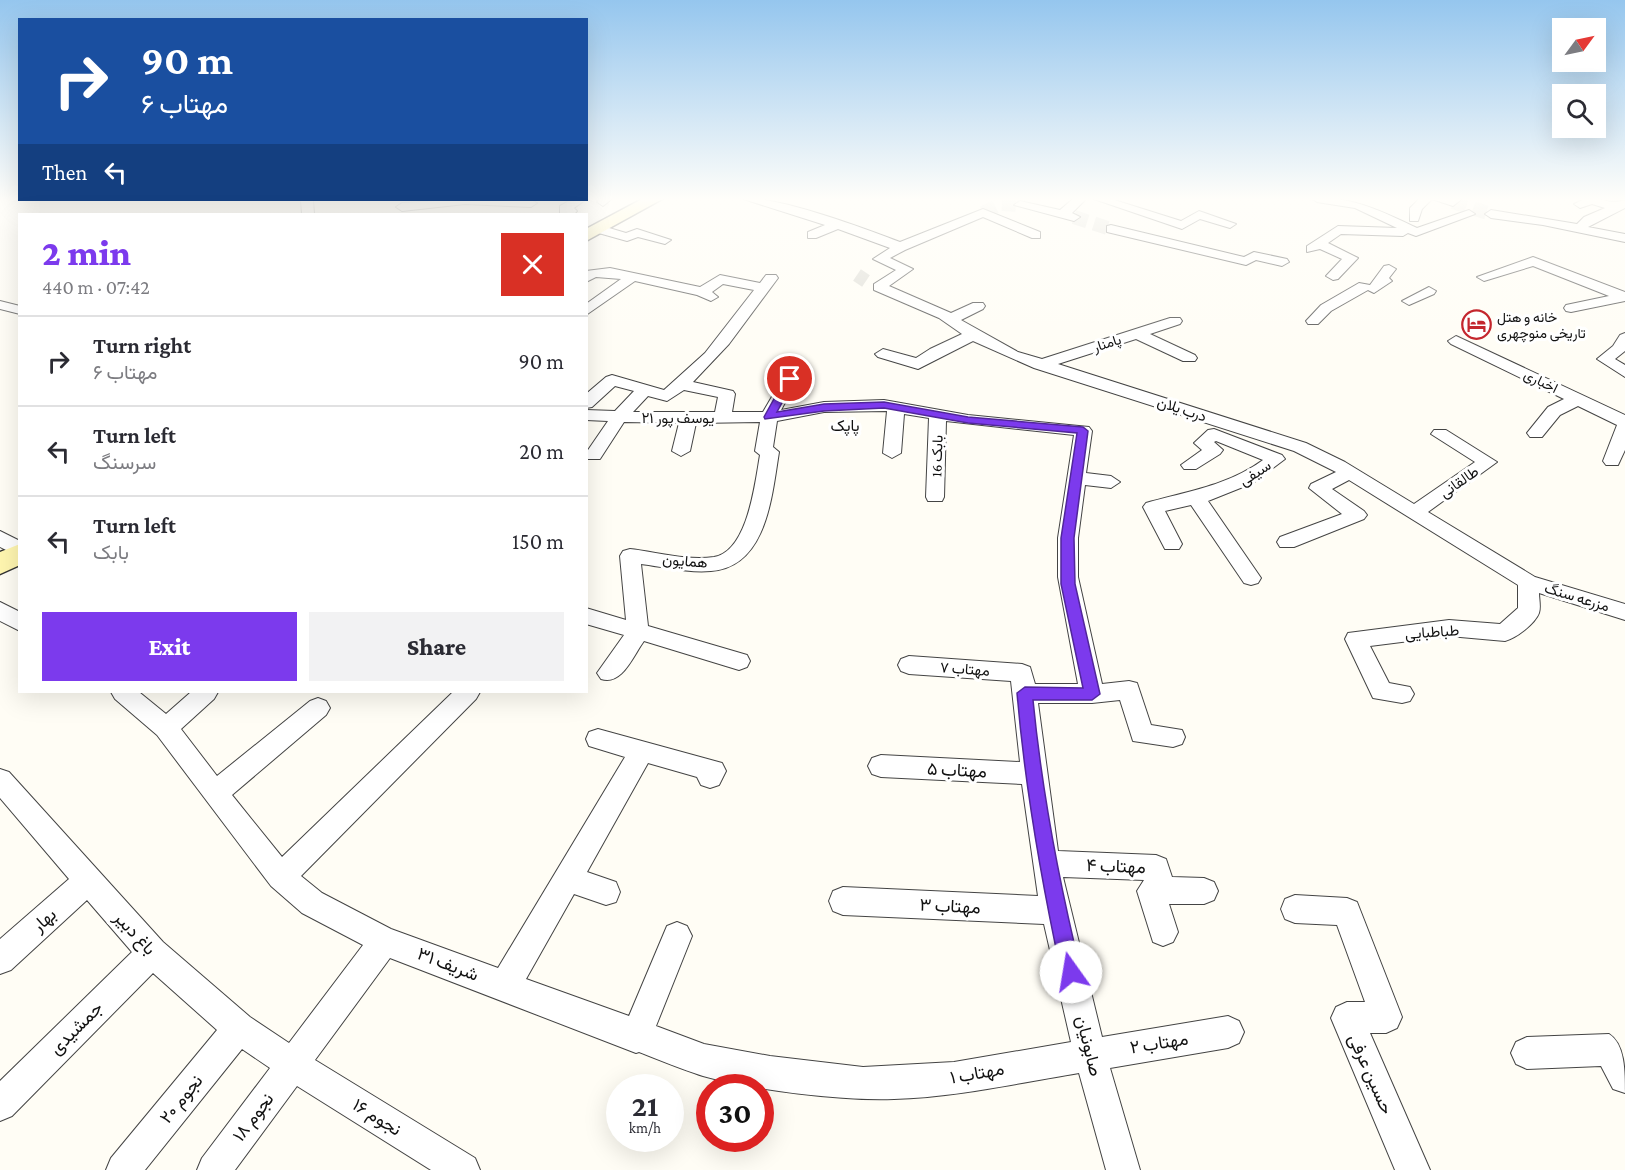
<!DOCTYPE html>
<html lang="en">
<head>
<meta charset="utf-8">
<style>
	body { margin:0; font-family:"Crimson Pro",Vazirmatn,serif; background:#f2f2f3; color:#2b2b33; height:100vh; display:flex; flex-direction:column; font-size:22px; white-space:nowrap }
	* { box-sizing:border-box; margin:0 }
	p { font-size:20px; color:#7c7c81 }
	.icon { flex:none; width:33px; height:33px; fill:none; stroke:currentColor; stroke-width:2; stroke-linecap:round; stroke-linejoin:round }
	.map { position:relative; flex:1; overflow:hidden }
	.drawer { position:absolute; left:18px; top:213px; width:570px; height:480px; display:flex; flex-direction:column; background:#fff; border-radius:0px; box-shadow:0 6px 24px #0002 }
	.drawer>* { flex:none }
	.guide { position:absolute; left:18px; top:18px; width:570px; height:183px; border-radius:0px; box-shadow:0 6px 24px #0002; background:#1a4fa0; color:#fff; overflow:hidden }
	.needle { width:39px; rotate:57deg }
	.fabs { position:absolute; left:1552px; top:18px; display:grid; gap:12px }
	.fabs a { display:grid; place-items:center; width:54px; height:54px; border-radius:0px; background:#fff; box-shadow:0 6px 24px #0002; font-size:30px }
	.speed { position:absolute; left:606px; top:1074px; display:flex; gap:12px; font-size:30px; font-weight:700; text-align:center }
	.speed>* { display:grid; place-content:center; width:78px; height:78px; border-radius:50%; background:#fff; box-shadow:0 6px 24px #0002; line-height:1 }
	.speed small { font-size:15px; font-weight:400 }
	.speed .limit { border:9px solid #d22; background:#fff; color:#111 }
	.pin { position:absolute; display:grid; place-items:center; width:51px; height:51px; color:#fff; margin:-26px; border:3px solid #fff; border-radius:50%; box-shadow:0 2px 6px #0007 }
	.me { position:absolute; width:66px; margin:-33px; rotate:347deg; stroke-linejoin:round; filter:drop-shadow(0 0 4px #0008) }
	.turn { display:flex; align-items:center; gap:21px; height:126px; padding:0 24px; font-size:27px }
	.turn .icon { width:78px; height:78px; stroke-width:2.5 }
	.turn b { display:block; font-size:42px; line-height:51px }
	.then { display:flex; align-items:center; height:57px; padding:0 24px; background:#0003; gap:12px; font-size:22px }
	.round { display:grid; place-items:center; flex:none; width:63px; height:63px; border-radius:0px; background:#f2f2f3 }
	.overview { display:flex; align-items:center; justify-content:space-between; height:102px; padding:0 24px }
	h1 { font-size:36px; font-weight:800; line-height:45px; color:#7c3aed }
	.cta { display:flex; gap:12px; margin-top:auto; padding:12px 24px }
	.cta a { flex:1; height:69px; border-radius:0px; background:#7c3aed; color:#fff; font-size:24px; font-weight:800; line-height:69px; text-align:center }
	.cta a+a { background:#f2f2f3; color:#2b2b33 }
	ul { padding:0; list-style:none }
	li { display:flex; align-items:center; gap:18px; height:90px; padding:0 24px; border-top:2px solid #e1e1e2 }
	li div { flex:1 }
	li b { display:block; font-size:22px }
	li em { font-style:normal }
	.map>svg:first-child { display:block }
</style>
</head>
<body>
<div class="map">
<svg width="1625" height="1170" viewBox="0 0 1625 1170">
	<rect width="100%" height="100%" fill="#fffdf5"/>
	<g fill="none" stroke-linecap="round" stroke-linejoin="round">
		<!-- minor-tunnel -->
		<g stroke="#dbdad3" stroke-width="14" stroke-dasharray="14 7" stroke-linecap="butt">
			<polyline points="1453,202 1491,214"/>
			<polyline points="983,213 1001,204 1020,205"/>
			<polyline points="1074,217 1111,229"/>
			<polyline points="857,275 866,281"/>
		</g>
		<defs>
			<g id="minor">
				<polygon points="601,198 613,198 603,206 597,202"/>
				<path d="M740 198C778 196 863 228 900 242L983 209 1040 232V238H1032L983 217 905 250 890 258 913 269 889 286 951 313 973 303H983L985 306 983 309 961 320 1018 352 1042 359 1170 318H1180L1182 321 1180 324 1150 334 1195 355 1197 358 1195 361H1183L1136 339 1058 364 1306 443 1345 462 1414 504 1475 462 1431 434 1434 430H1446L1497 462 1428 512 1535 577 1625 604V620L1539 593C1539 599 1541 607 1539 613 1535 624 1516 638 1505 641L1449 636 1370 646 1389 683 1410 687 1414 694 1410 701 1402 703 1373 698 1345 639 1348 633 1449 620 1500 624 1518 608V585L1349 480 1332 489 1364 511 1367 515 1364 519 1294 547H1280L1277 542 1280 537 1342 514 1309 488 1311 484 1336 472 1294 451 1034 368 973 341 918 369 878 357 875 354 883 349 916 358 930 349 962 334 939 318 874 290V284L896 270 873 259 890 248 838 229 816 238H808V232L825 225Z"/>
				<polygon points="1074,198 1087,198 1072,213 1080,217 1074,221 1014,205 1020,201 1060,210"/>
				<polygon points="1091,198 1108,198 1181,221 1199,211 1236,224 1230,228 1200,219 1182,229"/>
				<path d="M1311 198C1351 196 1381 211 1417 228L1469 210 1475 214 1416 236 1408 233 1403 236 1341 234 1328 243 1358 258 1338 279 1333 280 1326 276 1342 259 1320 249 1307 252V246L1338 226 1397 228 1355 208 1317 202Z"/>
				<polygon points="1420,198 1463,198 1453,206 1432,199 1422,209 1418,221 1410,221 1410,208"/>
				<path d="M1587 198C1603 198 1610 205 1625 200V208L1588 227 1625 234V242L1543 225 1491 218 1485 214 1491 210 1577 224 1584 217 1605 208 1592 204 1580 208 1574 204Z"/>
				<polygon points="301,200 313,200 314,214 302,214"/>
				<polygon points="454,200 531,200 537,203 531,207 465,204 402,211 396,207 402,203"/>
				<polygon points="571,200 585,200 574,208 577,211 574,214 560,214 560,206"/>
				<polygon points="599,225 626,233 637,229 671,240 665,244 638,237 627,241 595,232 595,226"/>
				<polygon points="1111,225 1244,257 1254,252 1287,259 1289,262 1282,266 1256,260 1246,265 1107,232 1107,226"/>
				<polygon points="1533,257 1625,292 1625,301 1571,312 1566,311 1564,308 1566,305 1609,296 1533,266 1484,281 1477,277"/>
				<polygon points="1389,265 1396,269 1389,278 1392,281 1374,293 1368,290 1331,311 1318,324 1308,324 1306,321 1321,305 1359,283 1370,285 1384,266"/>
				<path d="M610 268 700 287 720 275 760 283 766 275H776L778 278 729 344 693 382 733 391 735 394 732 412H763L784 376 790 374 798 379 781 410 824 402 884 400 968 415 1089 427 1092 431 1086 473 1111 476 1120 482 1111 488 1085 485 1078 538V577L1102 684 1129 681 1137 683 1151 725 1182 730 1185 737 1182 744 1173 747 1133 741 1120 700 1092 703H1038L1058 851 1156 855 1166 859 1172 877 1204 878 1214 882 1218 891 1214 900 1204 904H1169L1178 932 1173 942 1163 946 1153 942 1137 891 1144 880 1063 877 1102 1037 1228 1016 1239 1021 1244 1032 1239 1043 1228 1048 1110 1068 1140 1170H1106L1079 1073C1018 1083 956 1097 894 1099 842 1101 753 1090 703 1076 681 1069 660 1060 639 1052L636 1053 390 958 315 1060 475 1158 480 1170H431L297 1086 235 1170H197L202 1158 270 1068 242 1049 145 1170H106L111 1158 217 1030 153 973 12 1116 0 1121V1081L132 952 87 900 11 970 0 974V939L69 879 0 798V769L9 772 163 942 250 1017 289 1043 363 945 302 913 271 886 157 735 115 699 111 692H139L166 714 191 692H218L214 699 181 729 217 776 310 701 318 698 326 701 330 708 326 715 232 795 282 857 453 692H480L476 699 301 876 322 893 391 929 498 968 625 757 589 746 586 739 589 732 598 729 722 763 726 771 719 785 710 788 701 785 697 777 648 763 587 872 616 882 620 892 616 902 606 905 574 894 526 979 629 1016 667 926 677 922 687 926 692 936 656 1026 704 1044 770 1056 863 1067 954 1062 1071 1042 1044 924 843 915 833 911 829 901 833 891 843 887 1038 896 1022 784 881 777 872 774 868 766 872 758 881 755 1020 762 1011 681 909 674 901 671 898 665 901 659 909 656 1022 664 1030 667 1035 684H1078L1058 577V538L1074 435 946 421 944 497 942 501H928L926 497 929 418 904 414 901 453 892 458 883 453 887 411 824 412 777 421 773 447 779 452C772 495 767 567 711 571 688 573 664 567 641 564L648 626 747 655 750 661 747 667 739 670 644 641C633 656 622 686 601 679L597 673 624 635 586 624V608L626 620 620 556 623 551 630 549C657 552 687 561 714 557 748 551 755 483 760 455L755 451 760 422 696 423 690 451 681 456 672 451 679 423 624 422 600 459H588L586 453 608 421 586 420V410L615 411 634 391 615 386 592 407 586 408V394L606 377 612 375 664 390 705 353 754 290 723 284 712 292 718 297 711 301 697 295 635 281 586 315V304L621 279 596 277 586 282V271ZM684 390 718 397 715 412H633L648 396 667 401Z"/>
				<polygon points="1429,287 1436,291 1434,294 1409,305 1402,301"/>
				<polygon points="0,301 20,306 20,314 0,309"/>
				<polygon points="1625,333 1625,351 1615,359 1625,365 1625,377 1597,359 1613,346 1620,335"/>
				<polygon points="1456,336 1625,415 1625,450 1618,465 1606,465 1603,461 1617,425 1578,406 1560,415 1542,437 1530,437 1527,433 1548,407 1564,399 1451,344 1448,341"/>
				<path d="M1214 429 1282 455 1285 459 1253 483 1208 501 1261 578 1258 583 1251 585 1244 583 1191 505 1165 511 1182 544 1179 549H1165L1143 507 1146 503C1188 491 1227 486 1263 460L1216 441 1214 442 1223 450 1220 454 1196 469H1184L1181 465 1202 450 1194 443 1208 430Z"/>
				<polygon points="0,531 20,541 20,557 0,547"/>
				<polygon points="0,602 20,612 20,631 0,621"/>
				<polygon points="1295,895 1347,898 1357,902 1402,1017 1397,1028 1386,1033 1370,1033 1430,1170 1395,1170 1331,1018 1336,1007 1347,1002 1365,1002 1337,925 1295,923 1285,919 1281,909 1285,899"/>
				<path d="M1609 1034C1625 1044 1625 1071 1625 1093L1613 1089 1601 1066 1527 1069 1516 1064 1511 1053 1516 1042 1527 1037Z"/>
			</g>
			<g id="secondary">
				<polygon points="644,198 664,198 586,241 586,229"/>
				<polygon points="20,544 20,565 0,574 0,552"/>
			</g>
		</defs>
		<!-- minor casing -->
		<use href="#minor" stroke="#444" stroke-width="2"/>
		<!-- secondary casing -->
		<use href="#secondary" stroke="#333" stroke-width="3"/>
		<!-- minor -->
		<use href="#minor" fill="#fff" fill-rule="evenodd"/>
		<!-- secondary -->
		<use href="#secondary" fill="#fff6b0" fill-rule="evenodd"/>
	</g>
	<!-- sky -->
	<linearGradient id="sky" x2="0" y2="1"><stop stop-color="#95c6ee"/><stop offset="0.55" stop-color="#fffefa"/><stop offset="1" stop-color="#fffefa" stop-opacity="0"/></linearGradient>
	<rect width="1625" height="362" fill="url(#sky)"/>
	<!-- route -->
	<path fill="#7c3aed" stroke="#51269a" stroke-width="1.5" d="M790 375 795 379 777 412 824 404 884 402 968 417 1083 427 1088 431 1074 538 1075 584 1100 694 1092 700H1033C1042 792 1059 882 1081 972L1078 979 1071 982 1064 979 1061 972C1041 879 1025 788 1017 693L1025 687 1083 688 1061 584V538L1077 433 968 423 884 408 824 411 765 419 764 417 785 379Z"/>
	<!-- icons -->
	<defs>
		<symbol id="hotel-ring" viewBox="-11 -11 22 22"><circle r="9.5" fill="#fff" stroke="#c4262e" stroke-width="1.5"/><path d="M-6-4.5h1.5V1H6V5H4.5V3h-9V5H-6ZM-4 0a1.8 1.8 0 1 1 3.6 0ZM.5 0V-2.5h3Q6-2.5 6 0Z" fill="#c4262e"/></symbol>
	</defs>
	<g fill-rule="evenodd">
		<use href="#hotel-ring" x="1460" y="308" width="33" height="33"/>
	</g>
	<g text-anchor="middle" dominant-baseline="central" stroke-width="6" stroke-linejoin="round" paint-order="stroke">
		<!-- far-poi labels -->
		<g font-size="14" fill="#111" stroke="#fff" text-anchor="start">
			<text x="1497" y="317">خانه و هتل<tspan x="1497" dy="16">تاریخی منوچهری</tspan></text>
		</g>
		<!-- far-street labels -->
		<g font-size="14" fill="#111" stroke="#fff">
			<text transform="translate(1107 343) rotate(-18)">پامنار</text>
			<text transform="translate(1541 381) rotate(26)">اخباری</text>
		</g>
		<!-- street labels -->
		<g font-size="15" fill="#111" stroke="#fff">
			<text transform="translate(1182 409) rotate(18)">درب یلان</text>
			<text x="678" y="418">یوسف پور ۲۱</text>
			<text transform="translate(937 456) rotate(-88)">بابک 16</text>
			<text transform="translate(1255 473) rotate(-33)">سیفی</text>
			<text transform="translate(1459 482) rotate(-35)">طالقانی</text>
			<text transform="translate(685 561) rotate(5)">همایون</text>
			<text transform="translate(1577 597) rotate(17)">مزرعه سنگ</text>
			<text transform="translate(1432 632) rotate(-4)">طباطبایی</text>
			<text transform="translate(965 669) rotate(4)">مهتاب ۷</text>
		</g>
		<!-- neighbourhood labels -->
		<g font-size="16" fill="#111" stroke="#fff">
			<text x="845" y="425">پاپک</text>
		</g>
		<!-- near-street labels -->
		<g font-size="18" fill="#111" stroke="#fff">
			<text transform="translate(957 770) rotate(3)">مهتاب ۵</text>
			<text transform="translate(1116 866) rotate(2)">مهتاب ۴</text>
			<text transform="translate(950 906) rotate(3)">مهتاب ۳</text>
			<text transform="translate(44 920) rotate(-42)">بهار</text>
			<text transform="translate(135 933) rotate(47)">باغ دبیر</text>
			<text transform="translate(448 964) rotate(21)">شریف ۳۱</text>
			<text transform="translate(76 1028) rotate(-45)">جمشیدی</text>
			<text transform="translate(1159 1043) rotate(-9)">مهتاب ۲</text>
			<text transform="translate(1089 1046) rotate(76)">صابونیان</text>
			<text transform="translate(977 1073) rotate(-10)">مهتاب ۱</text>
			<text transform="translate(1371 1074) rotate(66)">حسین عرفی</text>
			<text transform="translate(181 1099) rotate(-51)">نجوم ۲۰</text>
			<text transform="translate(253 1117) rotate(-53)">نجوم ۱۸</text>
			<text transform="translate(377 1117) rotate(32)">نجوم ۱۶</text>
		</g>
	</g>
</svg>
<div class="fabs">
<a><svg class="needle" viewBox="-14 -14 28 28"><path d="M0-13l5 13h-10z" fill="#e53935"/><path d="M0 13l5-13h-10z" fill="#7c7c81"/></svg></a>
<a><svg class="icon" aria-label="search" viewBox="0 0 24 24"><circle cx="10" cy="10" r="6"/><path d="M15 15l6 6"/></svg></a>
</div>
<div class="speed"><div>21<small>km/h</small></div><div class="limit">30</div></div>
<div class="pin" style="left:790px;top:379px;background:#d93025"><svg class="icon" aria-label="arrive" viewBox="0 0 24 24"><path d="M6 21V4h12l-3 4 3 4H6"/></svg></div>
<svg class="me" style="left:1071px;top:972px" viewBox="-20 -20 40 40"><circle r="19" fill="#fff"/><path d="M0-13L10 11 0 6-10 11z" fill="#7c3aed"/></svg>
<div class="guide">
<div class="turn"><svg class="icon" aria-label="right" viewBox="0 0 24 24"><path d="M7 20v-9h11M14 6l5 5-5 5"/></svg><div><b>90 m</b>مهتاب ۶</div></div>
<div class="then">Then<svg class="icon" aria-label="left" viewBox="0 0 24 24"><path d="M17 20v-9H6M10 6l-5 5 5 5"/></svg></div>
</div>
<section class="drawer">
<div class="overview"><div><h1>2 min</h1><p>440 m · 07:42</p></div><a class="round" style="background:#d93025;color:#fff"><svg class="icon" aria-label="close" viewBox="0 0 24 24"><path d="M6 6l12 12M18 6L6 18"/></svg></a></div>
<ul>
<li><svg class="icon" aria-label="right" viewBox="0 0 24 24"><path d="M7 20v-9h11M14 6l5 5-5 5"/></svg><div><b>Turn right</b><p>مهتاب ۶</p></div><em>90 m</em></li>
<li><svg class="icon" aria-label="left" viewBox="0 0 24 24"><path d="M17 20v-9H6M10 6l-5 5 5 5"/></svg><div><b>Turn left</b><p>سرسنگ</p></div><em>20 m</em></li>
<li><svg class="icon" aria-label="left" viewBox="0 0 24 24"><path d="M17 20v-9H6M10 6l-5 5 5 5"/></svg><div><b>Turn left</b><p>بابک</p></div><em>150 m</em></li>
</ul>
<div class="cta"><a>Exit</a><a>Share</a></div>
</section>
</div>
</body>
</html>
